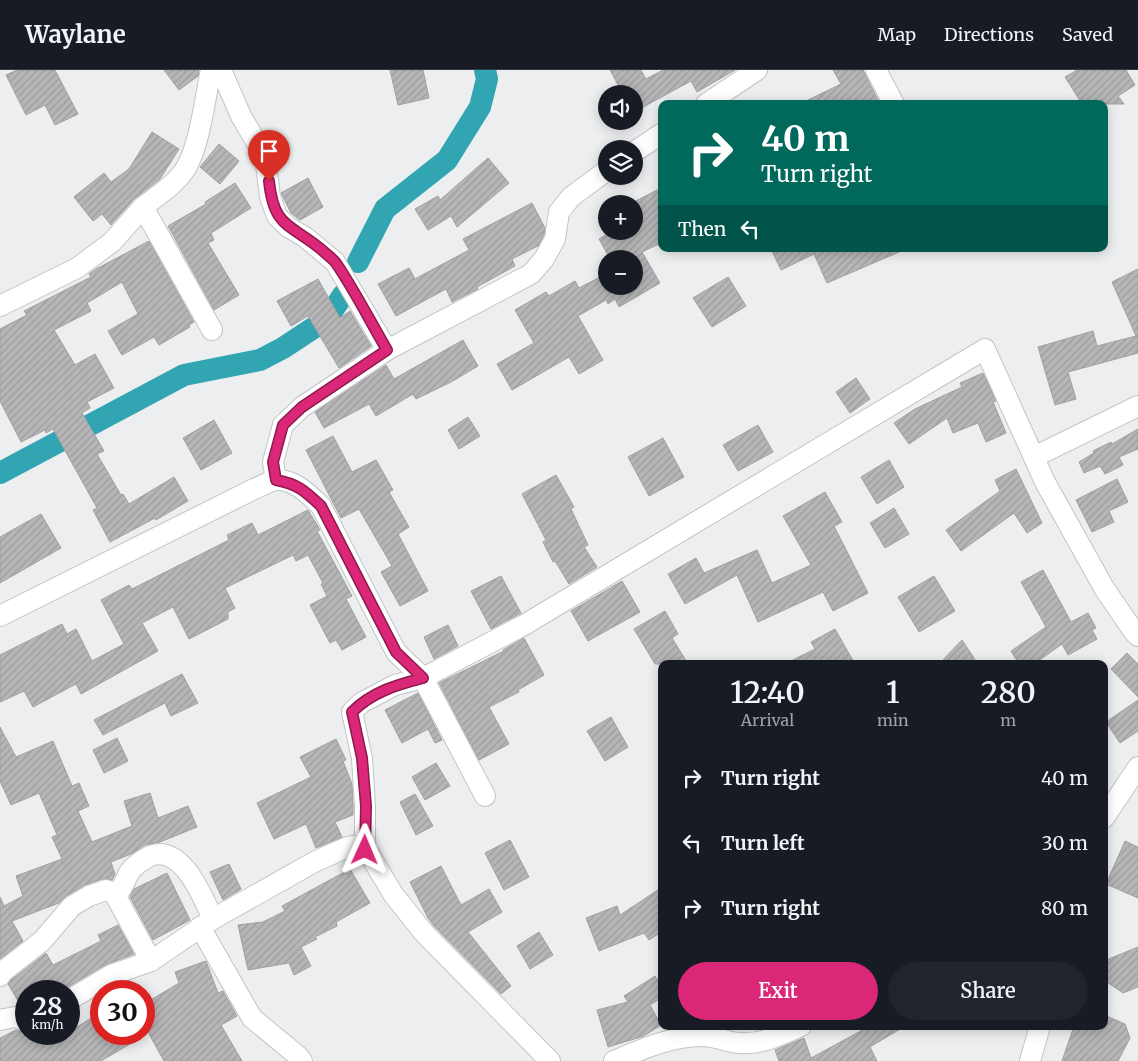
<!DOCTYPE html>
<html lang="en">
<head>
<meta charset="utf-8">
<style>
	body { margin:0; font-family:Merriweather,serif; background:#20242c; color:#f1f3f6; height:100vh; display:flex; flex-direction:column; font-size:19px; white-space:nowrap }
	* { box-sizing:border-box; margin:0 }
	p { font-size:16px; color:#9ea1a6 }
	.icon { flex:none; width:28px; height:28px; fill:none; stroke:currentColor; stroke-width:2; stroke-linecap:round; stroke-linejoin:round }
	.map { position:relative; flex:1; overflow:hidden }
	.sheet { position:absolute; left:658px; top:590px; width:450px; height:370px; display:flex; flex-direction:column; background:#171b24; border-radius:10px; box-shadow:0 2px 12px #0003 }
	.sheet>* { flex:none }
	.top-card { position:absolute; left:658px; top:30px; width:450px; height:152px; border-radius:10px; box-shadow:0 2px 12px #0003; background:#00695c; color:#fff; overflow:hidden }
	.tools { position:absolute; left:598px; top:15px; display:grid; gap:10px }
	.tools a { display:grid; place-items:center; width:45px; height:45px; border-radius:50%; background:#171b24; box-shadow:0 2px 12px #0003; font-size:25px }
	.speed { position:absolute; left:15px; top:910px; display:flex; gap:10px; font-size:25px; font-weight:700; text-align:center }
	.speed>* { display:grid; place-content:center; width:65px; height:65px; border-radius:50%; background:#171b24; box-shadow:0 2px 12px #0003; line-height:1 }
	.speed small { font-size:12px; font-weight:400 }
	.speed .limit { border:8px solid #d22; background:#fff; color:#111 }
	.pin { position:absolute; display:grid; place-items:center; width:42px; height:42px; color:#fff; margin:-51px -21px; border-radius:50% 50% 50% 0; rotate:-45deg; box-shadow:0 0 5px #0007 }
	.pin .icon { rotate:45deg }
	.me { position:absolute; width:55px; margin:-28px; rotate:1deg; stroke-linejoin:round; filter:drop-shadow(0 0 4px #0008) }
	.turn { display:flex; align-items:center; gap:18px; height:105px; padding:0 20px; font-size:22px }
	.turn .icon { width:65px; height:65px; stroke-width:2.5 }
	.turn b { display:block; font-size:35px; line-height:42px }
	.then { display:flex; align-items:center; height:48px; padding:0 20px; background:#0003; gap:10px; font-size:19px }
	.eta { display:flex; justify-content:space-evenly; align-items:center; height:85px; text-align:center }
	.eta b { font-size:30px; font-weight:600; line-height:35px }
	.cta { display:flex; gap:10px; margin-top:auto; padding:10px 20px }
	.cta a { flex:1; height:58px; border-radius:30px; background:#db2777; color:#fff; font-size:20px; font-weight:600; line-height:58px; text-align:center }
	.cta a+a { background:#20242c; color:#f1f3f6 }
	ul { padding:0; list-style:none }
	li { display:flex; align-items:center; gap:15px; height:65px; padding:0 20px }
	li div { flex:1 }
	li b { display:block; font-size:19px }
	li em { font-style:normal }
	header { display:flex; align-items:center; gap:30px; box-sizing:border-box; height:70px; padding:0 25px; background:#171b24; border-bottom:1px solid #363941 }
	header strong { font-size:24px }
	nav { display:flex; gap:28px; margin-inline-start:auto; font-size:18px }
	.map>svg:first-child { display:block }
</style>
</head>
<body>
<header>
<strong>Waylane</strong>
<nav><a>Map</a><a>Directions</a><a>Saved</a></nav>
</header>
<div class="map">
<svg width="1138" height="991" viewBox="0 0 1138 991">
	<defs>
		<pattern id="building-hatch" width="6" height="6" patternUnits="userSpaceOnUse" patternTransform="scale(1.25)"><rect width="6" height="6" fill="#b6b6b8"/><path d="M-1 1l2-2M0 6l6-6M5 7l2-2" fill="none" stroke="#9c9c9d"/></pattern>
	</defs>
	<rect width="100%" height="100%" fill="#edeef0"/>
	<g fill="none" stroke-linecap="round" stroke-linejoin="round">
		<!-- canal -->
		<g stroke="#31a5b2" stroke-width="22">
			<polyline points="358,192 385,139 447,90 480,37 487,9 485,0"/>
			<polyline points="0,403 184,305 260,290 283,278 327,249 343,225"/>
		</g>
	</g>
	<!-- building -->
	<g fill="url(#building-hatch)" stroke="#a0a0a2">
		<polygon points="17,0 55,0 78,44 55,55 45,35 26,45 6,5"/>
		<polygon points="164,0 199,0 198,6 179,20"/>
		<polygon points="390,0 423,0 429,28 398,35"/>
		<polygon points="610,0 641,0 646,9 663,0 735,0 697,22 691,11 634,42 634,24 623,24"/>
		<polygon points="833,0 863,0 880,34 800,34 841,14"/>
		<polygon points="1077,0 1126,0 1135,15 1118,26 1124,34 1082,34 1065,7"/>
		<polygon points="152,62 179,79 160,109 134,129 111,155 102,144 93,151 74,127 104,103 111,112 129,99"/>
		<polygon points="219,74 239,91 220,114 200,97"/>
		<polygon points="488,88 509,113 457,157 451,146 428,160 415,139 438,126 440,130"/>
		<polygon points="308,108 323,137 300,150 291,143 281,123"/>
		<polygon points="235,113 251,138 211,163 214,170 208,173 239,225 214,240 168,156 206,134 205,132"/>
		<polygon points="661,118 661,173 642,182 660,213 619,237 615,229 608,234 606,230 578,246 603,290 579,304 569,287 512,320 497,294 534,273 515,240 546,222 549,226 575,211 579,218 606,204 606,216 634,216 634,189 610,189 599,169 612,161 634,161 634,132"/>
		<polygon points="532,133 545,158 544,165 538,176 512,189 515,196 477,217 478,219 452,232 446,219 396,246 378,214 409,198 415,209 469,180 463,169"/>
		<polygon points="149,171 194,252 189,255 190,257 159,275 154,267 122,285 108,261 138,244 122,212 87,233 91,241 54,260 75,295 95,284 114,318 87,332 90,338 82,343 104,381 97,384 121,425 123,424 129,434 174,407 188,431 156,450 155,448 110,472 93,440 97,438 53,359 46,363 45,360 21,372 0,331 0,259 27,245 24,241 91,207 89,204 96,199"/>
		<polygon points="771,179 906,179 827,213 814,184 781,200"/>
		<polygon points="1138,199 1138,283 1068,302 1076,329 1055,335 1038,277 1093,261 1097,276 1136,266 1112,212"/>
		<polygon points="728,207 746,236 712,257 693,228"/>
		<polygon points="318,209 340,248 350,241 371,276 339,298 308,246 291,256 277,231"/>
		<polygon points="463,270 478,296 451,312 416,329 413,324 376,346 369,334 324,358 315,342 386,295 394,309"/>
		<polygon points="983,303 996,331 993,332 1006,363 986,372 978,353 953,363 947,348 909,374 894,353 915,339 962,317 960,313"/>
		<polygon points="856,308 870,329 850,343 836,322"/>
		<polygon points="468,347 480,366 459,379 448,360"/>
		<polygon points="214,350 232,383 201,400 183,368"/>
		<polygon points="758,355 773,382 738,401 723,375"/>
		<polygon points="1138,359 1138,379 1119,387 1123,395 1105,404 1100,396 1084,403 1079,392 1094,383 1093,381 1111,372 1112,374"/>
		<polygon points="333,366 352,402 376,390 393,420 389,422 409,457 398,464 428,521 400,536 381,502 392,496 359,439 341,448 306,380"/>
		<polygon points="663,368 684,407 649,426 628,387"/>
		<polygon points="889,390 904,417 877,434 861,407"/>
		<polygon points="1016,399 1042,453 1027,463 1014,443 961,481 946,460 1000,421 995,410"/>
		<polygon points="556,405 574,437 571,439 588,475 584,477 597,497 569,514 555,491 553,492 543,472 546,470 522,424"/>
		<polygon points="1117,409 1128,432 1109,441 1114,452 1092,462 1076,430"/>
		<polygon points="825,422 842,452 834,456 868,523 833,541 823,522 758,552 737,505 685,534 668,504 696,488 704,503 757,480 772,513 811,495 783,446"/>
		<polygon points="894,438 909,464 885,478 870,453"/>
		<polygon points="308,440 320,460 317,461 352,526 346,529 366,567 342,580 336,570 330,573 310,535 327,526 321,514 323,513 308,485 296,491 293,485 225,518 235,538 228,542 228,549 189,569 173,537 142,553 158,581 81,624 76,614 33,637 24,621 0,632 0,585 62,554 67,564 76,559 92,591 124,574 101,530 129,515 132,519 229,470 227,465 252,453 258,465"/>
		<polygon points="41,444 61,478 0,513 0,467"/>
		<polygon points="1043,500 1071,552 1088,543 1096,558 1092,560 1097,569 1068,585 1062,574 1034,594 1019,594 1011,581 1046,557 1021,512"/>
		<polygon points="501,506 521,543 491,559 471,521"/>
		<polygon points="934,506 955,541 919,562 898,527"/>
		<polygon points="622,511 640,542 588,571 571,541"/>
		<polygon points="665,541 678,564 672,568 688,594 655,594 634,559"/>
		<polygon points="448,555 458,576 434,589 424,567"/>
		<polygon points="835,559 855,594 785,594 815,579 811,572"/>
		<polygon points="524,568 544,605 518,620 519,622 489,637 509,674 479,690 439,613 504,581 503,580"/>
		<polygon points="962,570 978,594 939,594"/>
		<polygon points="1127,583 1138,594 1138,627 1111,599"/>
		<polygon points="182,604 198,633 171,646 165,633 103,665 94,650"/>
		<polygon points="418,623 442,670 435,673 428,659 402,673 385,640"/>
		<polygon points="1138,630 1138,661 1120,673 1106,652"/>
		<polygon points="611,647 628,677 605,691 587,661"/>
		<polygon points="0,657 16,687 53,671 72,716 79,713 89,736 78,741 92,772 132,756 124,731 150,723 158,748 188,736 197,757 160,772 145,775 131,784 111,792 115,804 112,810 102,809 85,815 66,826 59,833 12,851 23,871 0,889 0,827 4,836 23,826 16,806 62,789 52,767 57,765 39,723 11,735 0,711"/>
		<polygon points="117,668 128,691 104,703 93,680"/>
		<polygon points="336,669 346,690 343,691 352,714 353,736 353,745 335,752 342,767 316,778 306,754 274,769 257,733 311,707 300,687"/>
		<polygon points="436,693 450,716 425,730 412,707"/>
		<polygon points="415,724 433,756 416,765 400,732"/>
		<polygon points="510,770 529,807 504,820 485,783"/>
		<polygon points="1125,771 1138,777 1138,828 1106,814"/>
		<polygon points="229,794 241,819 223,830 210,802"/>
		<polygon points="441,796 461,835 489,819 502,842 468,862 511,916 501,924 434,856 428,848 410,812"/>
		<polygon points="350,799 370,833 336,852 337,856 315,867 317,869 301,877 311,896 294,905 289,893 248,900 238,855 263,852 285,841 282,836"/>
		<polygon points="167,803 190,850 153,870 130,827 134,819"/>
		<polygon points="661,818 661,862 649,870 644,863 599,881 586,848 617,836 620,845"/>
		<polygon points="118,855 134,884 105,895 61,921 26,921 26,938 21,936 8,914 11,910 46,883 53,895 101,871 98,865"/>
		<polygon points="539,862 553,885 530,899 517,876"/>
		<polygon points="1138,877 1138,917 1123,923 1104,910 1104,891"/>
		<polygon points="206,891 218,923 223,921 237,946 221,955 242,991 164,991 144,955 144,934 179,913 175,902"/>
		<polygon points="655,906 661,915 661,928 650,935 661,955 644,966 608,977 597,940 628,932 624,926"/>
		<polygon points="101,942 101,964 147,964 101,991 0,991 0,968 16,960 26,962 26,964 69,964 69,962"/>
		<polygon points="1104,945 1125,954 1130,968 1118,991 1062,991 1074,956 1104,956"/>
		<polygon points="870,956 905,956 870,977 877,991 779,991 775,980 804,968 811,988"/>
	</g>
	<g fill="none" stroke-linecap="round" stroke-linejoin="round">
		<defs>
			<g id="minor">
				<polyline points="221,0 241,46 258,75 266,94 270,127 277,146 288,157 305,167 335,192 387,280"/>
				<polyline points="876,0 894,34"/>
				<polyline points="706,34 757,0"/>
				<polyline points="634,82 661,64"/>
				<path d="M143 137C157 126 176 114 186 98 200 74 205 28 211 0"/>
				<polyline points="0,236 77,198 112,172 143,137 212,260"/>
				<polyline points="1034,387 1138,336"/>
				<polyline points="276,410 273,392 283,355 302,337 387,280 531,204 544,189 555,169 559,142 571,127 606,101"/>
				<path d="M0 546 254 419C260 417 269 411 276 410 295 409 309 425 321 436L396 582 423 608 485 726"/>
				<polyline points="1104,748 1138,697"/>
				<polyline points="365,780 365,736 362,688 352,642 361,633 395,615 423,608 524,555 985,279 1045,412 1104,518 1134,562 1138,566"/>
				<polyline points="114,823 151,891"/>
				<polyline points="200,857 252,948 298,986 302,991"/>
				<path d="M0 906 2 902 42 871 72 836 89 826 106 820 114 823 120 820C124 815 126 808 129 803 133 796 144 789 150 786 182 773 203 828 213 849"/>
				<polyline points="69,930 111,905 151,891 213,849 316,791 348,777 355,776 365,780 371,787 393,824 424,863 550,991"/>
				<polyline points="0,950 15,947 26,950"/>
				<path d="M614 991C642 979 671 966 702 966 714 966 727 972 739 973 761 975 781 965 801 956"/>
				<polyline points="1030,991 1040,956"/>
			</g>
		</defs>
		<!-- minor casing -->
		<use href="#minor" stroke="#c3c4c6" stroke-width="22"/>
		<!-- minor -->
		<use href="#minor" stroke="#fff" stroke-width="20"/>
	</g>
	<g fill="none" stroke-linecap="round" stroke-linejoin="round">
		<defs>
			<path id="route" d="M269 111C274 159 290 153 322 180 326 184 332 188 336 193 355 221 370 251 387 280L302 337 283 355 273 392 276 410C298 414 305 421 321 436L396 582 423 608C396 615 372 622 352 642L362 688 366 736 365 780"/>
		</defs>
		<!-- route casing -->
		<use href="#route" stroke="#8e194d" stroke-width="12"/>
		<!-- route -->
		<use href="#route" stroke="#db2777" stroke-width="9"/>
	</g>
</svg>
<div class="tools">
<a><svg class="icon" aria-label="sound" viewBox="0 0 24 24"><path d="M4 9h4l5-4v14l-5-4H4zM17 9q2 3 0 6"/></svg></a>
<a><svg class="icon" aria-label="layers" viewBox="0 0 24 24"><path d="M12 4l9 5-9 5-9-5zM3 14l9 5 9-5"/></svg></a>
<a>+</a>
<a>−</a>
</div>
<div class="speed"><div>28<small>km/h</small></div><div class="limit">30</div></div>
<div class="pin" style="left:269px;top:111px;background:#d93025"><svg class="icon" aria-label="arrive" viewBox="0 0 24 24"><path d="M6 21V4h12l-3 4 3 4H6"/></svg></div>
<svg class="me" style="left:365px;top:780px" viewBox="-20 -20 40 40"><path d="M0-17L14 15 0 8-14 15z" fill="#db2777" stroke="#fff" stroke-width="4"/></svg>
<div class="top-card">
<div class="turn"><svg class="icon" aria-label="right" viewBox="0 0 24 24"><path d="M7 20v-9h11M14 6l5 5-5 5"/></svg><div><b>40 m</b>Turn right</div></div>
<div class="then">Then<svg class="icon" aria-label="left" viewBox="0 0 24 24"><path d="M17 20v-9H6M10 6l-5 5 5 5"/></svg></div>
</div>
<section class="sheet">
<div class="eta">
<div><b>12:40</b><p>Arrival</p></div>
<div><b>1</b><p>min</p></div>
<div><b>280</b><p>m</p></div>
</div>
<ul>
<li><svg class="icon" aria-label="right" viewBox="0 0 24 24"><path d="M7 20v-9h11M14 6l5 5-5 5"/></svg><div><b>Turn right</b></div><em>40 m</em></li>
<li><svg class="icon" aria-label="left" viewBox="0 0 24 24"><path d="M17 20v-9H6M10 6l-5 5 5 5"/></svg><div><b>Turn left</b></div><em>30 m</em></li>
<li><svg class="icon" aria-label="right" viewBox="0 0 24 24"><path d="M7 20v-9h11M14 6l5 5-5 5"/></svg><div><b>Turn right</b></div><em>80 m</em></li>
</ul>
<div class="cta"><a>Exit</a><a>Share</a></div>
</section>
</div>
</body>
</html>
